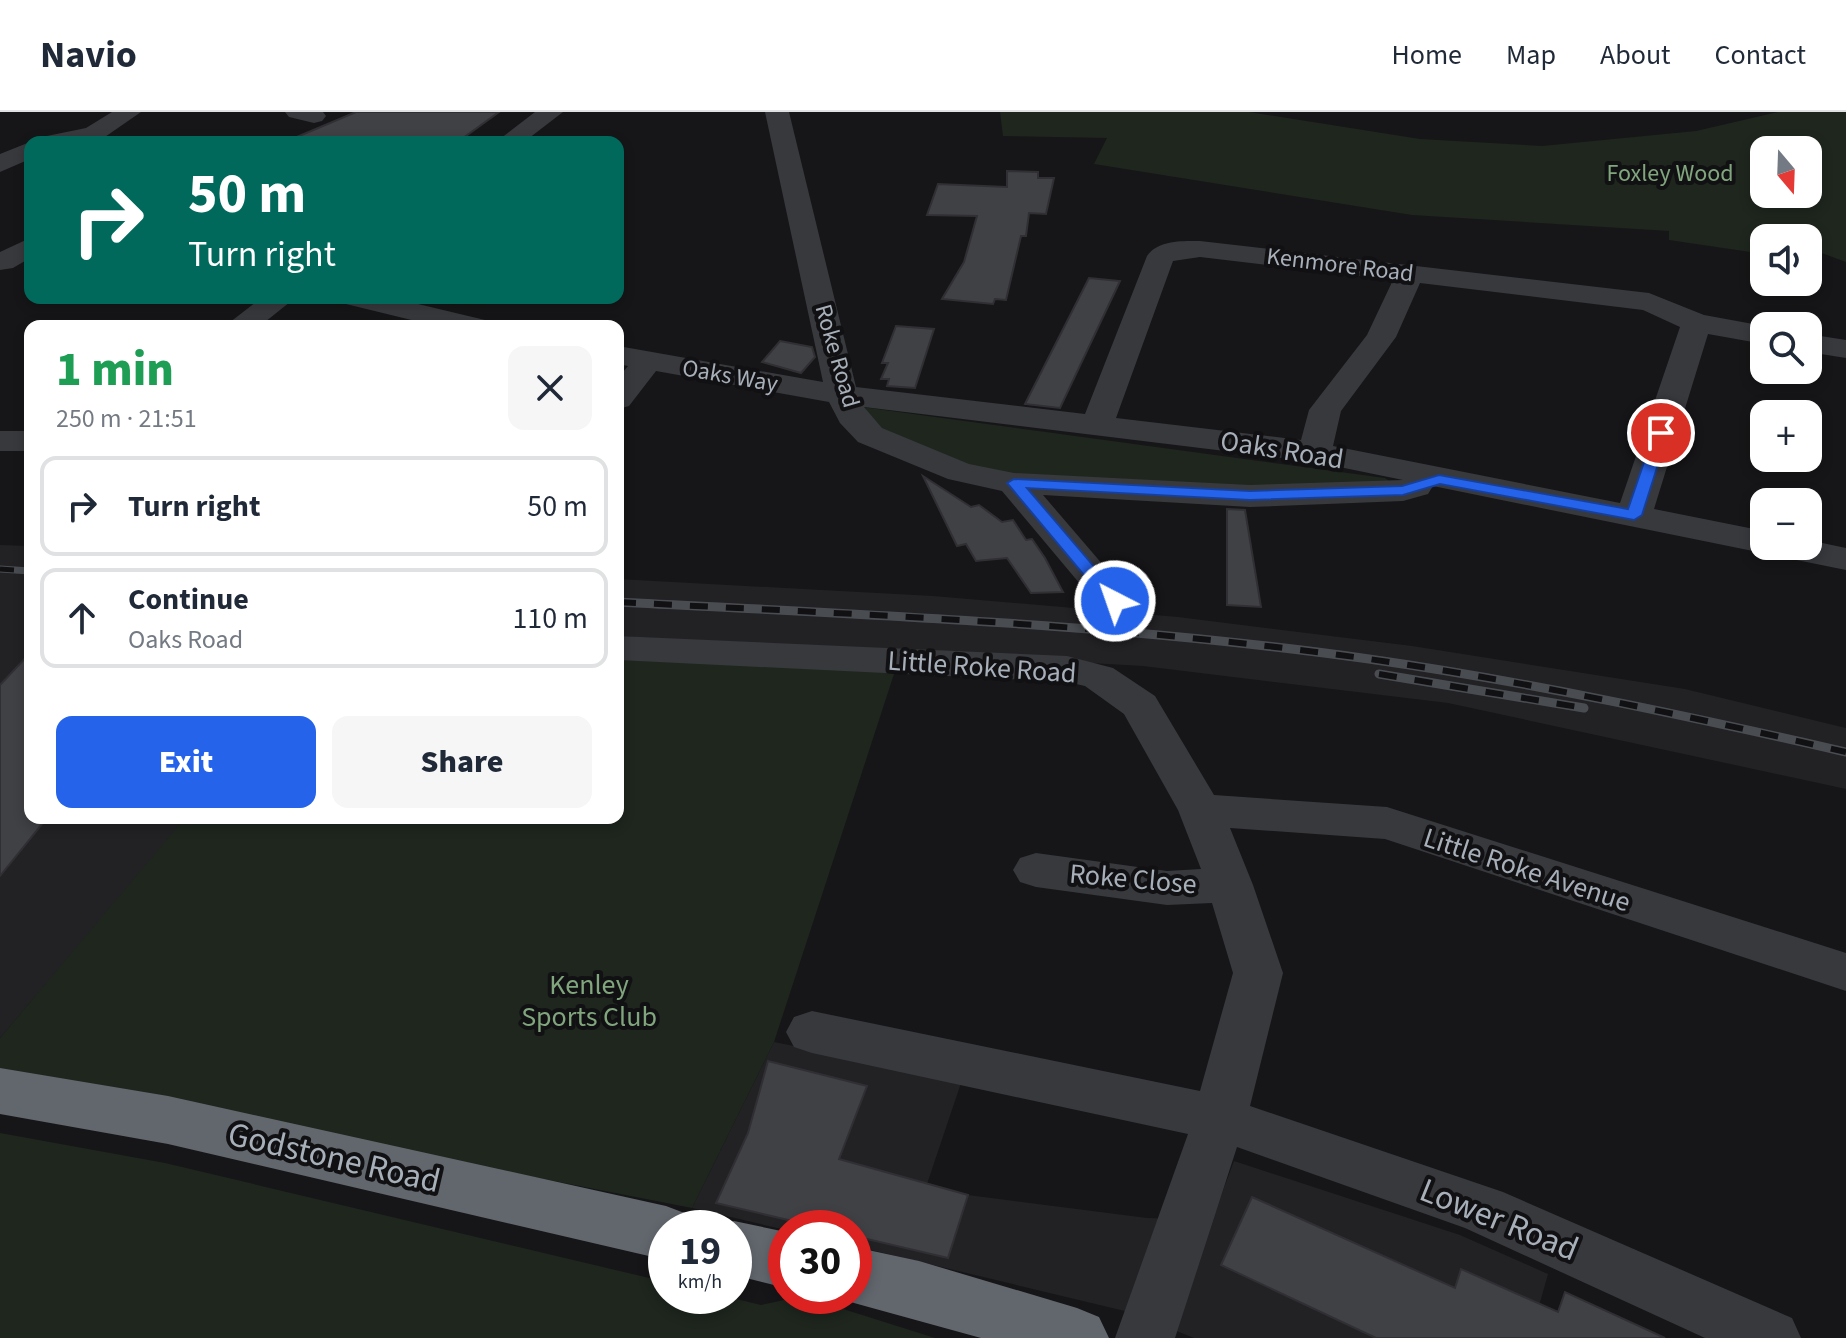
<!DOCTYPE html>
<html lang="en">
<head>
<meta charset="utf-8">
<style>
	body { margin:0; font-family:"Source Sans 3",sans-serif; background:#f6f6f7; color:#1f2937; height:100vh; display:flex; flex-direction:column; font-size:30px; white-space:nowrap }
	* { box-sizing:border-box; margin:0 }
	p { font-size:26px; color:#747a83 }
	.icon { flex:none; width:44px; height:44px; fill:none; stroke:currentColor; stroke-width:2; stroke-linecap:round; stroke-linejoin:round }
	.map { position:relative; flex:1; overflow:hidden }
	.panel { position:absolute; left:24px; top:208px; width:600px; height:504px; display:flex; flex-direction:column; background:#fff; border-radius:16px; box-shadow:0 4px 12px #0003 }
	.panel>* { flex:none }
	.guide { position:absolute; left:24px; top:24px; width:600px; height:168px; border-radius:16px; box-shadow:0 4px 12px #0003; background:#00695c; color:#fff; overflow:hidden }
	.needle { width:52px; rotate:161deg }
	.controls { position:absolute; left:1750px; top:24px; display:grid; gap:16px }
	.controls a { display:grid; place-items:center; width:72px; height:72px; border-radius:16px; background:#fff; box-shadow:0 4px 12px #0003; font-size:40px }
	.speed { position:absolute; left:648px; top:1098px; display:flex; gap:16px; font-size:40px; font-weight:700; text-align:center }
	.speed>* { display:grid; place-content:center; width:104px; height:104px; border-radius:50%; background:#fff; box-shadow:0 4px 12px #0003; line-height:1 }
	.speed small { font-size:20px; font-weight:400 }
	.speed .limit { border:12px solid #d22; background:#fff; color:#111 }
	.pin { position:absolute; display:grid; place-items:center; width:68px; height:68px; color:#fff; margin:-34px; border:4px solid #fff; border-radius:50%; box-shadow:0 2px 8px #0007 }
	.me { position:absolute; width:88px; margin:-44px; rotate:319deg; stroke-linejoin:round; filter:drop-shadow(0 0 6px #0008) }
	.turn { display:flex; align-items:center; gap:28px; height:168px; padding:0 32px; font-size:36px }
	.turn .icon { width:104px; height:104px; stroke-width:2.5 }
	.turn b { display:block; font-size:56px; line-height:68px }
	.round { display:grid; place-items:center; flex:none; width:84px; height:84px; border-radius:16px; background:#f6f6f7 }
	.headline { display:flex; align-items:center; justify-content:space-between; height:136px; padding:0 32px }
	h1 { font-size:48px; font-weight:800; line-height:60px; color:#1e9e55 }
	.primary-button { display:flex; gap:16px; margin-top:auto; padding:16px 32px }
	.primary-button a { flex:1; height:92px; border-radius:16px; background:#2563eb; color:#fff; font-size:32px; font-weight:800; line-height:92px; text-align:center }
	.primary-button a+a { background:#f6f6f7; color:#1f2937 }
	ul { padding:0; list-style:none }
	li { display:flex; align-items:center; gap:24px; height:100px; margin:0 16px 12px; padding:0 16px; border:4px solid #e0e1e3; border-radius:16px }
	li div { flex:1 }
	li b { display:block; font-size:30px }
	li em { font-style:normal }
	header { display:flex; align-items:center; gap:48px; box-sizing:border-box; height:112px; padding:0 40px; background:#fff; border-bottom:2px solid #e0e1e3 }
	header strong { font-size:38px }
	nav { display:flex; gap:44px; margin-inline-start:auto; font-size:28px }
	.map>svg:first-child { display:block }
</style>
</head>
<body>
<header>
<strong>Navio</strong>
<nav><a>Home</a><a>Map</a><a>About</a><a>Contact</a></nav>
</header>
<div class="map">
<svg width="1846" height="1226" viewBox="0 0 1846 1226">
	<rect width="100%" height="100%" fill="#161618"/>
	<!-- built -->
	<g fill="#222225">
		<polygon points="0,433 30,434 30,706 187,706 0,926"/>
		<polygon points="618,467 933,484 1178,505 1412,534 1685,577 1846,616 1846,677 1448,591 1143,554 618,524"/>
		<polygon points="774,930 962,968 927,1072 968,1083 1147,1106 1212,1108 1234,1049 1460,1123 1548,1162 1530,1226 1194,1226 1129,1200 854,1134 854,1116 786,1118 692,1096"/>
	</g>
	<!-- green -->
	<g fill="#1e261e" fill-rule="evenodd">
		<path d="M1000 0H1249L1420 27 1542 34 1696 19 1778 0H1846V150L1808 136V126H1764V142L1669 128V119L1412 103 1094 52 1107 26 1003 24ZM1764 38H1808V82H1764Z"/>
		<polygon points="847,293 1385,366 1403,379 1014,371 870,323"/>
		<polygon points="618,547 895,559 774,930 692,1096 0,961 0,926 185,706 618,706"/>
		<polygon points="0,1021 165,1051 666,1170 666,1184 724,1184 761,1193 802,1184 935,1226 0,1226"/>
	</g>
	<!-- building -->
	<g fill="#404145" stroke="#303034" stroke-width="2">
		<polygon points="356,0 499,0 463,26 452,30 285,30"/>
		<polygon points="1007,59 1038,60 1038,66 1054,66 1046,102 1029,101 1026,124 1021,124 1006,188 995,187 993,192 942,187 964,150 977,104 927,103 938,72 1007,75"/>
		<polygon points="1089,166 1120,169 1060,296 1025,292"/>
		<polygon points="896,214 934,217 915,276 887,274 889,267 881,267 888,251 882,251"/>
		<polygon points="780,229 812,235 815,245 801,261 762,250"/>
		<polygon points="923,364 971,395 979,393 1002,410 1013,408 1026,428 1032,427 1045,446 1063,480 1031,481 1007,446 976,449 966,432 957,434"/>
		<polygon points="1227,397 1245,398 1261,495 1227,493"/>
		<polygon points="30,541 30,706 47,706 0,764 0,573"/>
		<polygon points="768,949 867,974 839,1047 968,1083 948,1146 854,1124 854,1116 822,1116 716,1091 748,1021"/>
		<polygon points="1252,1085 1455,1176 1461,1157 1558,1200 1565,1180 1665,1226 1376,1226 1221,1153"/>
	</g>
	<g fill="none" stroke-linecap="round" stroke-linejoin="round">
		<!-- minor -->
		<g fill="#37393d" fill-rule="evenodd">
			<polygon points="112,0 141,0 102,27 39,30 42,25 86,16"/>
			<polygon points="285,0 323,0 326,4 322,9 314,11 289,5"/>
			<polygon points="535,0 563,0 524,30 496,30"/>
			<path d="M765 0H789L856 275 1085 302 1147 144C1158 128 1182 129 1200 129L1649 181 1704 203 1764 214V232L1708 222 1654 397 1764 419V434H1808V428L1846 436V458L1433 374 1428 382 1403 389 1250 395 1043 383 1134 489 1129 497 1115 500 1101 497 1002 379 948 367 858 330 840 311 829 290 656 259 629 294 618 297V266L628 254 618 252V234L823 270ZM1200 145 1393 168 1367 223 1309 298 1301 328 1116 306 1173 149ZM1420 171 1643 198 1680 215 1620 391 1333 334 1341 299 1396 225ZM864 295 1315 350 1403 368 1250 373 1014 361 969 352 882 316Z"/>
			<polygon points="30,30 30,47 0,60 0,42"/>
			<polygon points="30,126 30,146 13,156 0,158 0,140"/>
			<polygon points="261,186 295,186 260,214 225,214"/>
			<polygon points="341,186 393,186 485,208 489,214 436,214 346,192"/>
			<polygon points="1808,222 1846,228 1846,246 1808,240"/>
			<rect x="0" y="319" width="30" height="20"/>
			<polygon points="618,524 1067,544 1113,556 1155,584 1214,683 1387,695 1846,841 1846,879 1385,727 1230,716 1253,773 1283,861 1250,994 1503,1080 1792,1206 1801,1226 1705,1226 1465,1116 1237,1035 1175,1226 1115,1226 1188,1022 812,941 794,935 786,920 794,905 812,899 1200,979 1233,861 1212,791 1167,793 1036,775 1020,770 1013,758 1020,746 1036,741 1167,759 1201,757 1178,698 1124,602 1085,574 1067,570 618,548"/>
		</g>
		<!-- highway -->
		<g fill="#62676e" fill-rule="evenodd">
			<polygon points="0,956 168,984 666,1094 687,1102 694,1116 666,1116 666,1148 168,1032 0,1002"/>
			<polygon points="734,1109 786,1120 786,1176 734,1163 734,1116 714,1116"/>
			<polygon points="854,1135 919,1149 1077,1196 1099,1205 1109,1226 981,1226 854,1191 835,1184 854,1184"/>
		</g>
		<defs>
			<polyline id="rail-far1" points="0,457 30,459"/>
			<g id="rail">
				<path d="M618 490C869 503 1121 512 1369 547 1530 570 1688 604 1846 640"/>
				<polyline points="1379,562 1584,596"/>
			</g>
		</defs>
		<!-- rail-far1 casing -->
		<use href="#rail-far1" stroke="#494d52" stroke-width="7"/>
		<!-- rail casing -->
		<use href="#rail" stroke="#494d52" stroke-width="9"/>
		<!-- rail-far1 -->
		<use href="#rail-far1" stroke="#111113" stroke-width="5" stroke-dasharray="14" stroke-linecap="butt"/>
		<!-- rail -->
		<use href="#rail" stroke="#111113" stroke-width="6" stroke-dasharray="18" stroke-linecap="butt"/>
	</g>
	<!-- route -->
	<polygon fill="#2563eb" stroke="#184099" stroke-width="2" points="1661,316 1668,321 1642,403 1634,408 1440,372 1403,383 1250,388 1027,376 1121,486 1123,489 1121,493 1109,493 1007,371 1014,367 1250,379 1402,374 1439,363 1628,397 1654,321"/>
	<g text-anchor="middle" dominant-baseline="central" stroke-width="8" stroke-linejoin="round" paint-order="stroke">
		<!-- far-park labels -->
		<g font-size="24" fill="#81a57d" stroke="#111113">
			<text x="1670" y="61">Foxley Wood</text>
		</g>
		<!-- far-street labels -->
		<g font-size="24" fill="#a7afb9" stroke="#111113">
			<text transform="translate(1340 153) rotate(7)">Kenmore Road</text>
			<text transform="translate(837 244) rotate(74)">Roke Road</text>
			<text transform="translate(730 264) rotate(10)">Oaks Way</text>
		</g>
		<!-- street labels -->
		<g font-size="28" fill="#a7afb9" stroke="#111113">
			<text transform="translate(1282 338) rotate(9)">Oaks Road</text>
			<text transform="translate(982 555) rotate(4)">Little Roke Road</text>
			<text transform="translate(1527 758) rotate(18)">Little Roke Avenue</text>
			<text transform="translate(1133 767) rotate(5)">Roke Close</text>
		</g>
		<!-- park labels -->
		<g font-size="28" fill="#81a57d" stroke="#111113">
			<text x="589" y="873">Kenley<tspan x="589" dy="32">Sports Club</tspan></text>
		</g>
		<!-- near-street labels -->
		<g font-size="34" fill="#a7afb9" stroke="#111113">
			<text transform="translate(334 1046) rotate(13)">Godstone Road</text>
			<text transform="translate(1499 1108) rotate(22)">Lower Road</text>
		</g>
	</g>
</svg>
<div class="controls">
<a><svg class="needle" viewBox="-14 -14 28 28"><path d="M0-13l5 13h-10z" fill="#e53935"/><path d="M0 13l5-13h-10z" fill="#747a83"/></svg></a>
<a><svg class="icon" aria-label="sound" viewBox="0 0 24 24"><path d="M4 9h4l5-4v14l-5-4H4zM17 9q2 3 0 6"/></svg></a>
<a><svg class="icon" aria-label="search" viewBox="0 0 24 24"><circle cx="10" cy="10" r="6"/><path d="M15 15l6 6"/></svg></a>
<a>+</a>
<a>−</a>
</div>
<div class="speed"><div>19<small>km/h</small></div><div class="limit">30</div></div>
<div class="pin" style="left:1661px;top:321px;background:#d93025"><svg class="icon" aria-label="arrive" viewBox="0 0 24 24"><path d="M6 21V4h12l-3 4 3 4H6"/></svg></div>
<svg class="me" style="left:1115px;top:489px" viewBox="-20 -20 40 40"><circle r="17" fill="#2563eb" stroke="#fff" stroke-width="3"/><path d="M0-11L8 9 0 5-8 9z" fill="#fff"/></svg>
<div class="guide">
<div class="turn"><svg class="icon" aria-label="right" viewBox="0 0 24 24"><path d="M7 20v-9h11M14 6l5 5-5 5"/></svg><div><b>50 m</b>Turn right</div></div>
</div>
<section class="panel">
<div class="headline"><div><h1>1 min</h1><p>250 m · 21:51</p></div><a class="round"><svg class="icon" aria-label="close" viewBox="0 0 24 24"><path d="M6 6l12 12M18 6L6 18"/></svg></a></div>
<ul>
<li><svg class="icon" aria-label="right" viewBox="0 0 24 24"><path d="M7 20v-9h11M14 6l5 5-5 5"/></svg><div><b>Turn right</b></div><em>50 m</em></li>
<li><svg class="icon" aria-label="ahead" viewBox="0 0 24 24"><path d="M12 20V5M6 11l6-6 6 6"/></svg><div><b>Continue</b><p>Oaks Road</p></div><em>110 m</em></li>
</ul>
<div class="primary-button"><a>Exit</a><a>Share</a></div>
</section>
</div>
</body>
</html>
